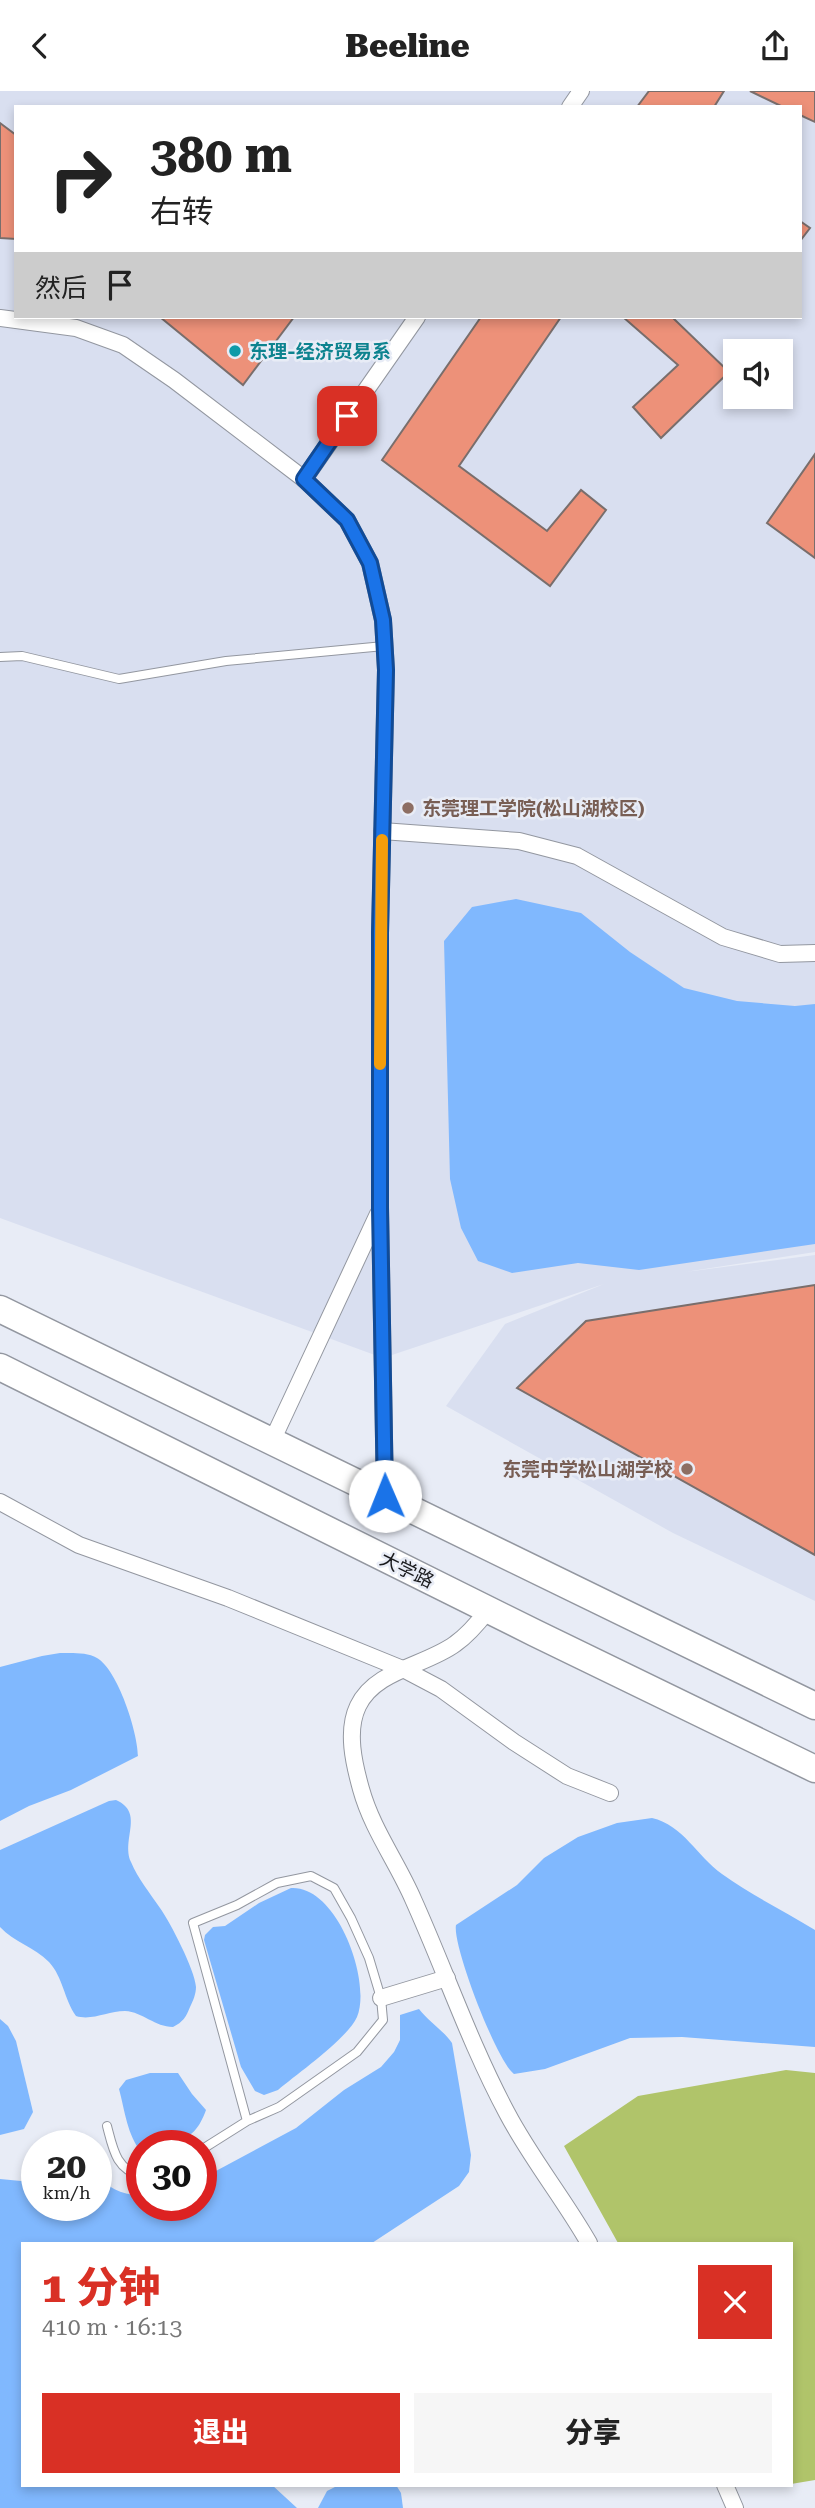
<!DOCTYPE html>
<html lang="zh">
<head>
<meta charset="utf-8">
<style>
	body { margin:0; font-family:"Roboto Serif","Noto Sans SC",serif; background:#f6f6f6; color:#222; height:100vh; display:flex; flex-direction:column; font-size:26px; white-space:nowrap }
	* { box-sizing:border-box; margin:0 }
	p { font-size:23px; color:#767676 }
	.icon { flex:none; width:38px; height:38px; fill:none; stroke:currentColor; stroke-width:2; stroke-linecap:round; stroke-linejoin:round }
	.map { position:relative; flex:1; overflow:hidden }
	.side { position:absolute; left:21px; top:2151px; width:772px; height:245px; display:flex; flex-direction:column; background:#fff; border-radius:0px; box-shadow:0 4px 10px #0003 }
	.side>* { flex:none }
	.top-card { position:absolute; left:14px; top:14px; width:788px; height:214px; border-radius:0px; box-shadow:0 4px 10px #0003; background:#fff; color:#222; overflow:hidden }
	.fabs { position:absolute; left:723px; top:248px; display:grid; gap:14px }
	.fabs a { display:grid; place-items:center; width:70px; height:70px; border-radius:0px; background:#fff; box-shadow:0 4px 10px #0003; font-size:35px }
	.speed { position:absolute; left:21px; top:2039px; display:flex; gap:14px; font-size:35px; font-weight:700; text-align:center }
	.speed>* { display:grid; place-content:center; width:91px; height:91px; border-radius:50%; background:#fff; box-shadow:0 4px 10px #0003; line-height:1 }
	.speed small { font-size:18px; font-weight:400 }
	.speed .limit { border:10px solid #d22; background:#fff; color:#111 }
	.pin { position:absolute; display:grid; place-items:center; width:60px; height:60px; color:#fff; margin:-30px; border-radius:14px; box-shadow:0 4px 10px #0006 }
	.me { position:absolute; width:77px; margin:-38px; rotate:359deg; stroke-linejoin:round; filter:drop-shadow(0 0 5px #0008) }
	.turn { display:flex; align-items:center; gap:24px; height:147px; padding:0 21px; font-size:32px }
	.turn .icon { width:91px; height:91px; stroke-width:2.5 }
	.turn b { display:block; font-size:49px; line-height:60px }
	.then { display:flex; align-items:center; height:66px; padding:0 21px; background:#0003; gap:14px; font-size:26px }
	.round { display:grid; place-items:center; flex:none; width:74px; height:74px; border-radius:0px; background:#f6f6f6 }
	.headline { display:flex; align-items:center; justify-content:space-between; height:119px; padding:0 21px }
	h1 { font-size:42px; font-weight:800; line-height:52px; color:#d93025 }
	.primary-button { display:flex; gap:14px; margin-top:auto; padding:14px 21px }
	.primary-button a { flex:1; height:80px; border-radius:0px; background:#d93025; color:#fff; font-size:28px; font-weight:800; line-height:80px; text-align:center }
	.primary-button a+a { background:#f6f6f6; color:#222 }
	header { display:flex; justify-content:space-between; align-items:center; height:91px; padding:0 21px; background:#fff; font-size:32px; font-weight:800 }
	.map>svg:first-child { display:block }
</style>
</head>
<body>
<header><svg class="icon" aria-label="back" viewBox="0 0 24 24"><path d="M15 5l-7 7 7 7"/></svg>Beeline<svg class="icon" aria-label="share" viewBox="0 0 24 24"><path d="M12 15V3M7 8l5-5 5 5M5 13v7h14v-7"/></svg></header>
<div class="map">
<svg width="815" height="2417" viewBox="0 0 815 2417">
	<rect width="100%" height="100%" fill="#e8ecf6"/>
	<!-- built -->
	<path fill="#d9dff0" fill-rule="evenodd" d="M0 0H815V1161L685 1181 815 1164V1510L673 1442 446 1315 505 1233 604 1193 383 1267 0 1127ZM16 16H800V226H16ZM735 261H780V306H735Z"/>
	<!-- forest -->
	<polygon fill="#b0c46a" points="786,1979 815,1982 815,2389 791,2393 791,2152 618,2152 564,2055 638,2005"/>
	<!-- water -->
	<g fill="#80b8fe">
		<polygon points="516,808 581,822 630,861 684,897 737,910 795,915 815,913 815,1153 639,1179 578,1172 512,1182 478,1170 461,1137 450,1088 444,850 472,816"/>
		<path d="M60 1562C72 1562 87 1561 97 1567 118 1579 138 1642 138 1665L71 1699 29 1715 0 1730V1576L42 1565Z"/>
		<path d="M116 1709C145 1722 121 1748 131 1771 138 1788 150 1802 160 1817 170 1831 195 1879 196 1896 196 1903 193 1910 190 1916 186 1926 183 1931 173 1936 155 1936 143 1921 125 1920 108 1920 92 1930 76 1925 64 1908 63 1886 49 1871 34 1856 14 1851 0 1836V1759L109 1710Z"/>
		<path d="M652 1727C683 1734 697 1765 722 1783 751 1804 784 1820 815 1839V1956L682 1946 630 1947 545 1978 514 1983C497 1971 452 1854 456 1834L517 1794 544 1767 578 1746 617 1732Z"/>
		<path d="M291 1797C337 1794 372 1890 357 1926 347 1948 298 1982 278 1999L264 2004 255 2000 241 1976 204 1849 205 1844 213 1836 225 1835 259 1812Z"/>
		<path d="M419 1918C429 1931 443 1939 452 1952L471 2064 469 2081 459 2095 372 2152H23V2394H272L297 2417H0V2088L21 2090 37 2087V2114H96V2082C107 2097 123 2105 142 2104V2114H201V2088L296 2037 344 1999 381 1976 394 1961 400 1949V1924Z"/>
		<polygon points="0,1928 8,1935 16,1950 33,2021 24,2038 0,2044"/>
		<path d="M150 1982H178L192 2003 206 2019C199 2038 190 2051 167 2048L165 2054H142V2062C127 2044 125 2020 119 1998L126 1989Z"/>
		<polygon points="62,2040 82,2042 85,2054 60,2054"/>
		<polygon points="339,2394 396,2394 401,2402 403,2417 318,2417 327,2400"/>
	</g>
	<!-- building -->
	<g fill="#ed9179" stroke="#796e6c" stroke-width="2">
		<polygon points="649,0 724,0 714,16 637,16"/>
		<polygon points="750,0 815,0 815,31 800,24 800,16 783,16"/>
		<polygon points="0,32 16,44 16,148 0,147"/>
		<polygon points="800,130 810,137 800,150"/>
		<polygon points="160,226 294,226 243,294"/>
		<polygon points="481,226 561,226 459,375 547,440 581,399 606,419 550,495 382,369"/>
		<polygon points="623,226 672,226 729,281 661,347 633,316 678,274"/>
		<polygon points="815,363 815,467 767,432"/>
		<polygon points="815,1194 815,1464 517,1297 586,1230"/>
	</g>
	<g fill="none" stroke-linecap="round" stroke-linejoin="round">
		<defs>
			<g id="service">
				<polyline points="0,566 22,565 119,588 226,570 384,555"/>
				<path d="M107 2035C113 2058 116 2079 142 2085"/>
				<polyline points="201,2059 247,2030 279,2016 357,1961 383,1929 381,1907 369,1867 351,1827 334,1797 311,1785 277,1792 237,1814 193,1832 247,2030"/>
			</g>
			<g id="minor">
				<polyline points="570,16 581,0"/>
				<polyline points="0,227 76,237 123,254 174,289 304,388 347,429 370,472 383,529 386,579 380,842 380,1117 385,1405"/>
				<polyline points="304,388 417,226"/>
				<polyline points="382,740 519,750 577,765 723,846 780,863 815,862"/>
				<polyline points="272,1350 378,1123"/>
				<polyline points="0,1411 79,1454 228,1507 405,1579 441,1598 514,1651 567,1685 610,1702"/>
				<path d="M488 1519C478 1532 468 1544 455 1553 425 1575 375 1579 358 1615 346 1640 354 1673 361 1698 372 1738 397 1771 413 1808 445 1879 470 1953 507 2022 530 2066 564 2108 589 2152"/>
				<polyline points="381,1907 447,1887"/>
				<polyline points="725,2394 735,2417"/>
			</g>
			<g id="primary">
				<polyline points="0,1218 815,1615"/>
				<polyline points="0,1276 535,1542 815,1678"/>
			</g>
		</defs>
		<!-- service casing -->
		<use href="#service" stroke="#9397a0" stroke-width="10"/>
		<!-- minor casing -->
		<use href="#minor" stroke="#9397a0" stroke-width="18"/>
		<!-- primary casing -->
		<use href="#primary" stroke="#9397a0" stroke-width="29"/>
		<!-- service -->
		<use href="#service" stroke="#fff" stroke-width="8"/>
		<!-- minor -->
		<use href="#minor" stroke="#fff" stroke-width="16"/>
		<!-- primary -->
		<use href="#primary" stroke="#fff" stroke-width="26"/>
	</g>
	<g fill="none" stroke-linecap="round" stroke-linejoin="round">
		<defs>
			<polyline id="route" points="347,325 304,388 347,429 370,472 383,529 386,579 380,842 380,1117 385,1405"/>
		</defs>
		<!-- route casing -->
		<use href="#route" stroke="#114b97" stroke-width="18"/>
		<!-- route -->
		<use href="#route" stroke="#1a73e8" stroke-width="12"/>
		<!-- slow -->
		<polyline stroke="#f59e0b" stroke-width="12" points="380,973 382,749"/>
	</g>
	<!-- markers -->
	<circle fill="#0f9aa8" stroke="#e8ecf6" stroke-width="2.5" cx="235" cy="260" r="7"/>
	<g fill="#8d6e63" stroke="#e8ecf6" stroke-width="2.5">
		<circle cx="408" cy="717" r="7"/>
		<circle cx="687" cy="1378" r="7"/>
	</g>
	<g text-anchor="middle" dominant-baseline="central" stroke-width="5" stroke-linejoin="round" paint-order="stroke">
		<!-- culture labels -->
		<g font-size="19" font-weight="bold" fill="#0d838f" stroke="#e8ecf6" text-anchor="start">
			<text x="249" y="260">东理-经济贸易系</text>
		</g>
		<!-- education labels -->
		<g font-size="19" font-weight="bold" fill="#785e54" stroke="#e8ecf6" text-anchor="start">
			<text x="422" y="717">东莞理工学院(松山湖校区)</text>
			<text x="673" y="1378" text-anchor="end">东莞中学松山湖学校</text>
		</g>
		<!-- street labels -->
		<g font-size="19" fill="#191a1d" stroke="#e8ecf6">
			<text transform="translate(407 1479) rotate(26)">大学路</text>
		</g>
	</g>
</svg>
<div class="fabs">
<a><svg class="icon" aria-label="sound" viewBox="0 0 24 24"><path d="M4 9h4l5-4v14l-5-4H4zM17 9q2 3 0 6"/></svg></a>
</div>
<div class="speed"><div>20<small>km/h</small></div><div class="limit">30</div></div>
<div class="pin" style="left:347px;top:325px;background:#d93025"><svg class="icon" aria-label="arrive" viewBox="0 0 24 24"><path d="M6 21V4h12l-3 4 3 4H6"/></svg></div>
<svg class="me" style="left:385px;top:1405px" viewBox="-20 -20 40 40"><circle r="19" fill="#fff"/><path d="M0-13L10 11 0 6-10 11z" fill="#1a73e8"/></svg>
<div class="top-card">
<div class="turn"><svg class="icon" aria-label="right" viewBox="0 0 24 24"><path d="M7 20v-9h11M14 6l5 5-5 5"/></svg><div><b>380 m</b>右转</div></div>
<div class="then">然后<svg class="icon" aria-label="arrive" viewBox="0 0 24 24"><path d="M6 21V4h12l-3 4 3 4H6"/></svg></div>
</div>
<section class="side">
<div class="headline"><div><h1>1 分钟</h1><p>410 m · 16:13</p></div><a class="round" style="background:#d93025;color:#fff"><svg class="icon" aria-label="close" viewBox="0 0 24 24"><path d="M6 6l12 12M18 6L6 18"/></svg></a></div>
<div class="primary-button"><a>退出</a><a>分享</a></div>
</section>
</div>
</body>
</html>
